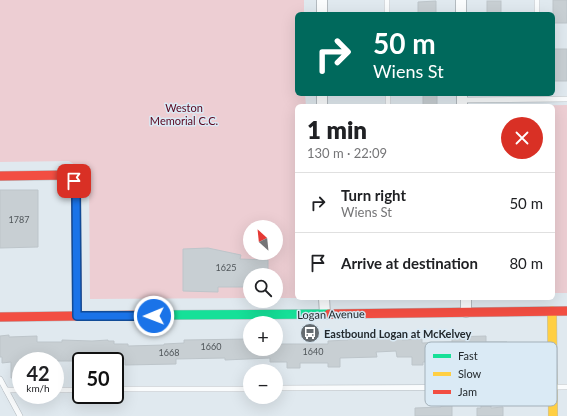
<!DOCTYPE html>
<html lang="en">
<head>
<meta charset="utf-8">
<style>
	body { margin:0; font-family:Lato,sans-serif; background:#f2f2f2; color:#202124; height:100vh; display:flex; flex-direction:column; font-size:15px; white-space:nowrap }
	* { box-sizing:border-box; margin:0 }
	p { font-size:13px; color:#757577 }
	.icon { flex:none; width:22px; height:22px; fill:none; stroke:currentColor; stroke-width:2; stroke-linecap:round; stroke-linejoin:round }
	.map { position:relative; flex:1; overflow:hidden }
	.sheet { position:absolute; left:295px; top:104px; width:260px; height:196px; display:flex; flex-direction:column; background:#fff; border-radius:6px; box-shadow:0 4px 16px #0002 }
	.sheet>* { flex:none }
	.top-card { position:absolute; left:295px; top:12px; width:260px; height:84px; border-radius:6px; box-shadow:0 4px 16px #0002; background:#00695c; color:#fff; overflow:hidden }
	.needle { width:26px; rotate:333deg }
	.tools { position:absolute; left:243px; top:220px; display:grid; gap:8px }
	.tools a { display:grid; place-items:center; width:40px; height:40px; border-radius:50%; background:#fff; box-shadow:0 4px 16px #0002; font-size:20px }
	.speed { position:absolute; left:12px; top:352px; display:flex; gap:8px; font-size:20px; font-weight:700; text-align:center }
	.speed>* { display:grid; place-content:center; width:52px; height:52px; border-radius:50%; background:#fff; box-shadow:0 4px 16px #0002; line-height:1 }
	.speed small { font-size:10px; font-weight:400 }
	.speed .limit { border:2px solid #111; border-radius:6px; background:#fff; color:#111 }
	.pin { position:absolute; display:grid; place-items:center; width:34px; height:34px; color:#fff; margin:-17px; border-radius:8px; box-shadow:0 2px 6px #0006 }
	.me { position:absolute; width:44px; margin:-22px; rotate:269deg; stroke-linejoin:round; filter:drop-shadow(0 0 3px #0008) }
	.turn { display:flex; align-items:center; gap:14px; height:84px; padding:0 12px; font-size:18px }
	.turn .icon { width:52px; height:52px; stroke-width:2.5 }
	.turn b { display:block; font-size:28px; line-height:34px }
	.round { display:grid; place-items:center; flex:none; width:42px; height:42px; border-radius:21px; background:#f2f2f2 }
	.head { display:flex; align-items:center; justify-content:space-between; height:68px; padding:0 12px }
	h1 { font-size:24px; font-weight:800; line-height:30px }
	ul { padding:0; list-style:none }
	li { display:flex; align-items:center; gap:12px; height:60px; padding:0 12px; border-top:1px solid #e0e0e0 }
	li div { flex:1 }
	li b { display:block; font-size:15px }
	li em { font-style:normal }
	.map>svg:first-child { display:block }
</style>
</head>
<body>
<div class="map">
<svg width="567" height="416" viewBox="0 0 567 416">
	<rect width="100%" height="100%" fill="#e0e9ef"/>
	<!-- green -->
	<g fill="#edced3" fill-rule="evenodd">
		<path d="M0 0H304V14H297V94H305L306 106H297V298H276V275H250V298L90 299 89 174 69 161 0 162ZM250 227H276V253H250Z"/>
		<polygon points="567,105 567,293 553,293 553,106 509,106"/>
	</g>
	<!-- building -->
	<g fill="#c8cfd3" stroke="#bdc5ca">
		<rect x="553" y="0" width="14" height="23"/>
		<polygon points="436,1 436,14 418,14 418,2"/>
		<rect x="487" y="1" width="14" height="13"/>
		<rect x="553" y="49" width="14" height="32"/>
		<rect x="423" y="94" width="14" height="12"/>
		<polygon points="0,190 38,190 38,247 0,248"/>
		<polygon points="208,248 241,255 240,259 268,260 268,275 250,275 250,287 218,287 218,292 183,291 183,249"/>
		<polygon points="9,335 9,337 37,336 37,342 62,342 62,340 92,341 108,340 108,341 114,341 114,344 128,344 128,346 164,345 164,344 184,343 184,340 250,339 250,349 276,349 276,344 328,344 328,341 348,340 348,338 402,338 402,340 422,339 422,343 452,342 452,337 486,336 486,342 507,342 507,348 528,347 528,362 516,362 516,361 494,361 494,356 479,356 479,351 461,351 461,357 444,358 444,361 423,362 423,365 412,365 412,357 397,357 396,351 376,352 377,357 340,358 340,367 328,367 328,363 300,363 300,368 287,368 287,362 270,362 270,358 225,360 225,358 176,359 176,364 125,365 125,359 108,360 108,355 87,355 87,360 73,360 73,361 21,361 21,377 11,378 11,362 2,363 2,357 0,357 0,336"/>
		<polygon points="452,405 452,416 415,416 415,408 441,407 441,406"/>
		<polygon points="481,405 491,405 491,408 503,407 503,416 477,416 477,408 481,408"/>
	</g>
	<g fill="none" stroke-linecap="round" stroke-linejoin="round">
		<defs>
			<g id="lane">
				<polyline points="387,0 387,14"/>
				<polyline points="537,0 537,14"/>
				<polyline points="388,94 388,106"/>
				<polyline points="462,100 567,99"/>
				<polyline points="0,379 20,416"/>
				<polyline points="276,388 567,387"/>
				<polyline points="115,389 250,389"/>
				<polyline points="6,390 21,390"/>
				<polyline points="55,390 81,390"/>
			</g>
			<g id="street">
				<polyline points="322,0 322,14"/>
				<polyline points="461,0 461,14"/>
				<polyline points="322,94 322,106"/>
				<polyline points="462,94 462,106"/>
				<polyline points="324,298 325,314"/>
				<polyline points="466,298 466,312"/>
			</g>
			<polyline id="fast" points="153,315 329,314"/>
			<polyline id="slow" points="552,311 553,416"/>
			<g id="jam">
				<polyline points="0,176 69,175 74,181 76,188 77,316"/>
				<polyline points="329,314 567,311"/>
				<polyline points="0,317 153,315"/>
			</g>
		</defs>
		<!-- lane casing -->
		<use href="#lane" stroke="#b4bbc0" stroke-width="6"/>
		<!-- street casing -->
		<use href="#street" stroke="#b4bbc0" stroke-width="12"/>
		<!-- fast casing -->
		<use href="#fast" stroke="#b4bbc0" stroke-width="10"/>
		<!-- slow casing -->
		<use href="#slow" stroke="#b4bbc0" stroke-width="10"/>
		<!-- jam casing -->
		<use href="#jam" stroke="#b4bbc0" stroke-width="10"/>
		<!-- lane -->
		<use href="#lane" stroke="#fafcfd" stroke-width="5"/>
		<!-- street -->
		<use href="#street" stroke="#fafcfd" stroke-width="10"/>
		<!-- fast -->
		<use href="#fast" stroke="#16e098" stroke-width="9"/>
		<!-- slow -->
		<use href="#slow" stroke="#ffcf43" stroke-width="9"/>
		<!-- jam -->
		<use href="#jam" stroke="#f24e42" stroke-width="9"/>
	</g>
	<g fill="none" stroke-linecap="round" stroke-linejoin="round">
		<defs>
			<polyline id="route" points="74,181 76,188 77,316 154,316"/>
		</defs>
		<!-- route casing -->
		<use href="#route" stroke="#114b97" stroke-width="10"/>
		<!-- route -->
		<use href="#route" stroke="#1a73e8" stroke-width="7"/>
	</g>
	<!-- icons -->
	<defs>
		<symbol id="bus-disc" viewBox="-11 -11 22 22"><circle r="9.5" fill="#656c71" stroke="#daeaf5"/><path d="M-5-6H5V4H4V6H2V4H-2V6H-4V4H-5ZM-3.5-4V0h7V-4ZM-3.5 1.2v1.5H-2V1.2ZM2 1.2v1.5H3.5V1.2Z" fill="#fff"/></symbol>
	</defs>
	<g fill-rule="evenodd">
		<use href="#bus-disc" x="299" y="322" width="22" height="22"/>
	</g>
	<g text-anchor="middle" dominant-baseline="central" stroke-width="3" stroke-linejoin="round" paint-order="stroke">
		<!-- number labels -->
		<g font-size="9" fill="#4f5559">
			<text x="19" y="219">1787</text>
			<text x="226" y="267">1625</text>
			<text x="211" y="346">1660</text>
			<text x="313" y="351">1640</text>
			<text x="169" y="352">1668</text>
		</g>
		<!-- park labels -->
		<g font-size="11" fill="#5a051d" stroke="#daeaf5">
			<text x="184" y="107">Weston<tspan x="184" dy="13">Memorial C.C.</tspan></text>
		</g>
		<!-- street labels -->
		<g font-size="11" fill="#23292d" stroke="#daeaf5">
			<text transform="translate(331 314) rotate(-1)">Logan Avenue</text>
		</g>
		<!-- poi labels -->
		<g font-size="11" font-weight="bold" fill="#23292d" stroke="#daeaf5" text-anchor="start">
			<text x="324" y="333">Eastbound Logan at McKelvey</text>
		</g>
	</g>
	<!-- legend -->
	<rect x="425" y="342" width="132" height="64" rx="6" fill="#daeaf5" stroke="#a3b0b9" stroke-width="1"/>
	<rect x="433" y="354" width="18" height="4" fill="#16e098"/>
	<rect x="433" y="372" width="18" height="4" fill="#ffcf43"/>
	<rect x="433" y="390" width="18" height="4" fill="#f24e42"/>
	<g font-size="11" fill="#23292d">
		<text x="458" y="360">Fast</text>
		<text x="458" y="378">Slow</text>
		<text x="458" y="396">Jam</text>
	</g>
</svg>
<div class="tools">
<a><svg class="needle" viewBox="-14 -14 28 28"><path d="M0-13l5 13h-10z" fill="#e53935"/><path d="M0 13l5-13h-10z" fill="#757577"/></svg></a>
<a><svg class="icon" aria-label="search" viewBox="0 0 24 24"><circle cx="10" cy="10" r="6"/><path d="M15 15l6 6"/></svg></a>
<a>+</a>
<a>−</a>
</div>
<div class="speed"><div>42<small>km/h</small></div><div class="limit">50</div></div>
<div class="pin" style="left:74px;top:181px;background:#d93025"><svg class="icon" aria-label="arrive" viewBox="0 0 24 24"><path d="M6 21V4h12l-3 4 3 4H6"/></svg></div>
<svg class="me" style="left:154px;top:316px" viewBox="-20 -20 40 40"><circle r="17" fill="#1a73e8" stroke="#fff" stroke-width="3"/><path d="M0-11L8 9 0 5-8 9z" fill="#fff"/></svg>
<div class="top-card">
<div class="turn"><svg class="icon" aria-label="right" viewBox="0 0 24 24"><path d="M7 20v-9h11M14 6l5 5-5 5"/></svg><div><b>50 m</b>Wiens St</div></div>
</div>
<section class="sheet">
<div class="head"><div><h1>1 min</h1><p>130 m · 22:09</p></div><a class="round" style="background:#d93025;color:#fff"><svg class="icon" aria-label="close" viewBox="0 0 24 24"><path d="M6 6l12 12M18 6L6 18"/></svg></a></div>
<ul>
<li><svg class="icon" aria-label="right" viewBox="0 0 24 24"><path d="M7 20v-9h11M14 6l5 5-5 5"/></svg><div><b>Turn right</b><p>Wiens St</p></div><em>50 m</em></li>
<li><svg class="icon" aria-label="arrive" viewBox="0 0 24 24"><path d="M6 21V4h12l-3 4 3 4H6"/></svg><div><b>Arrive at destination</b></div><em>80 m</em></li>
</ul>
</section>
</div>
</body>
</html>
